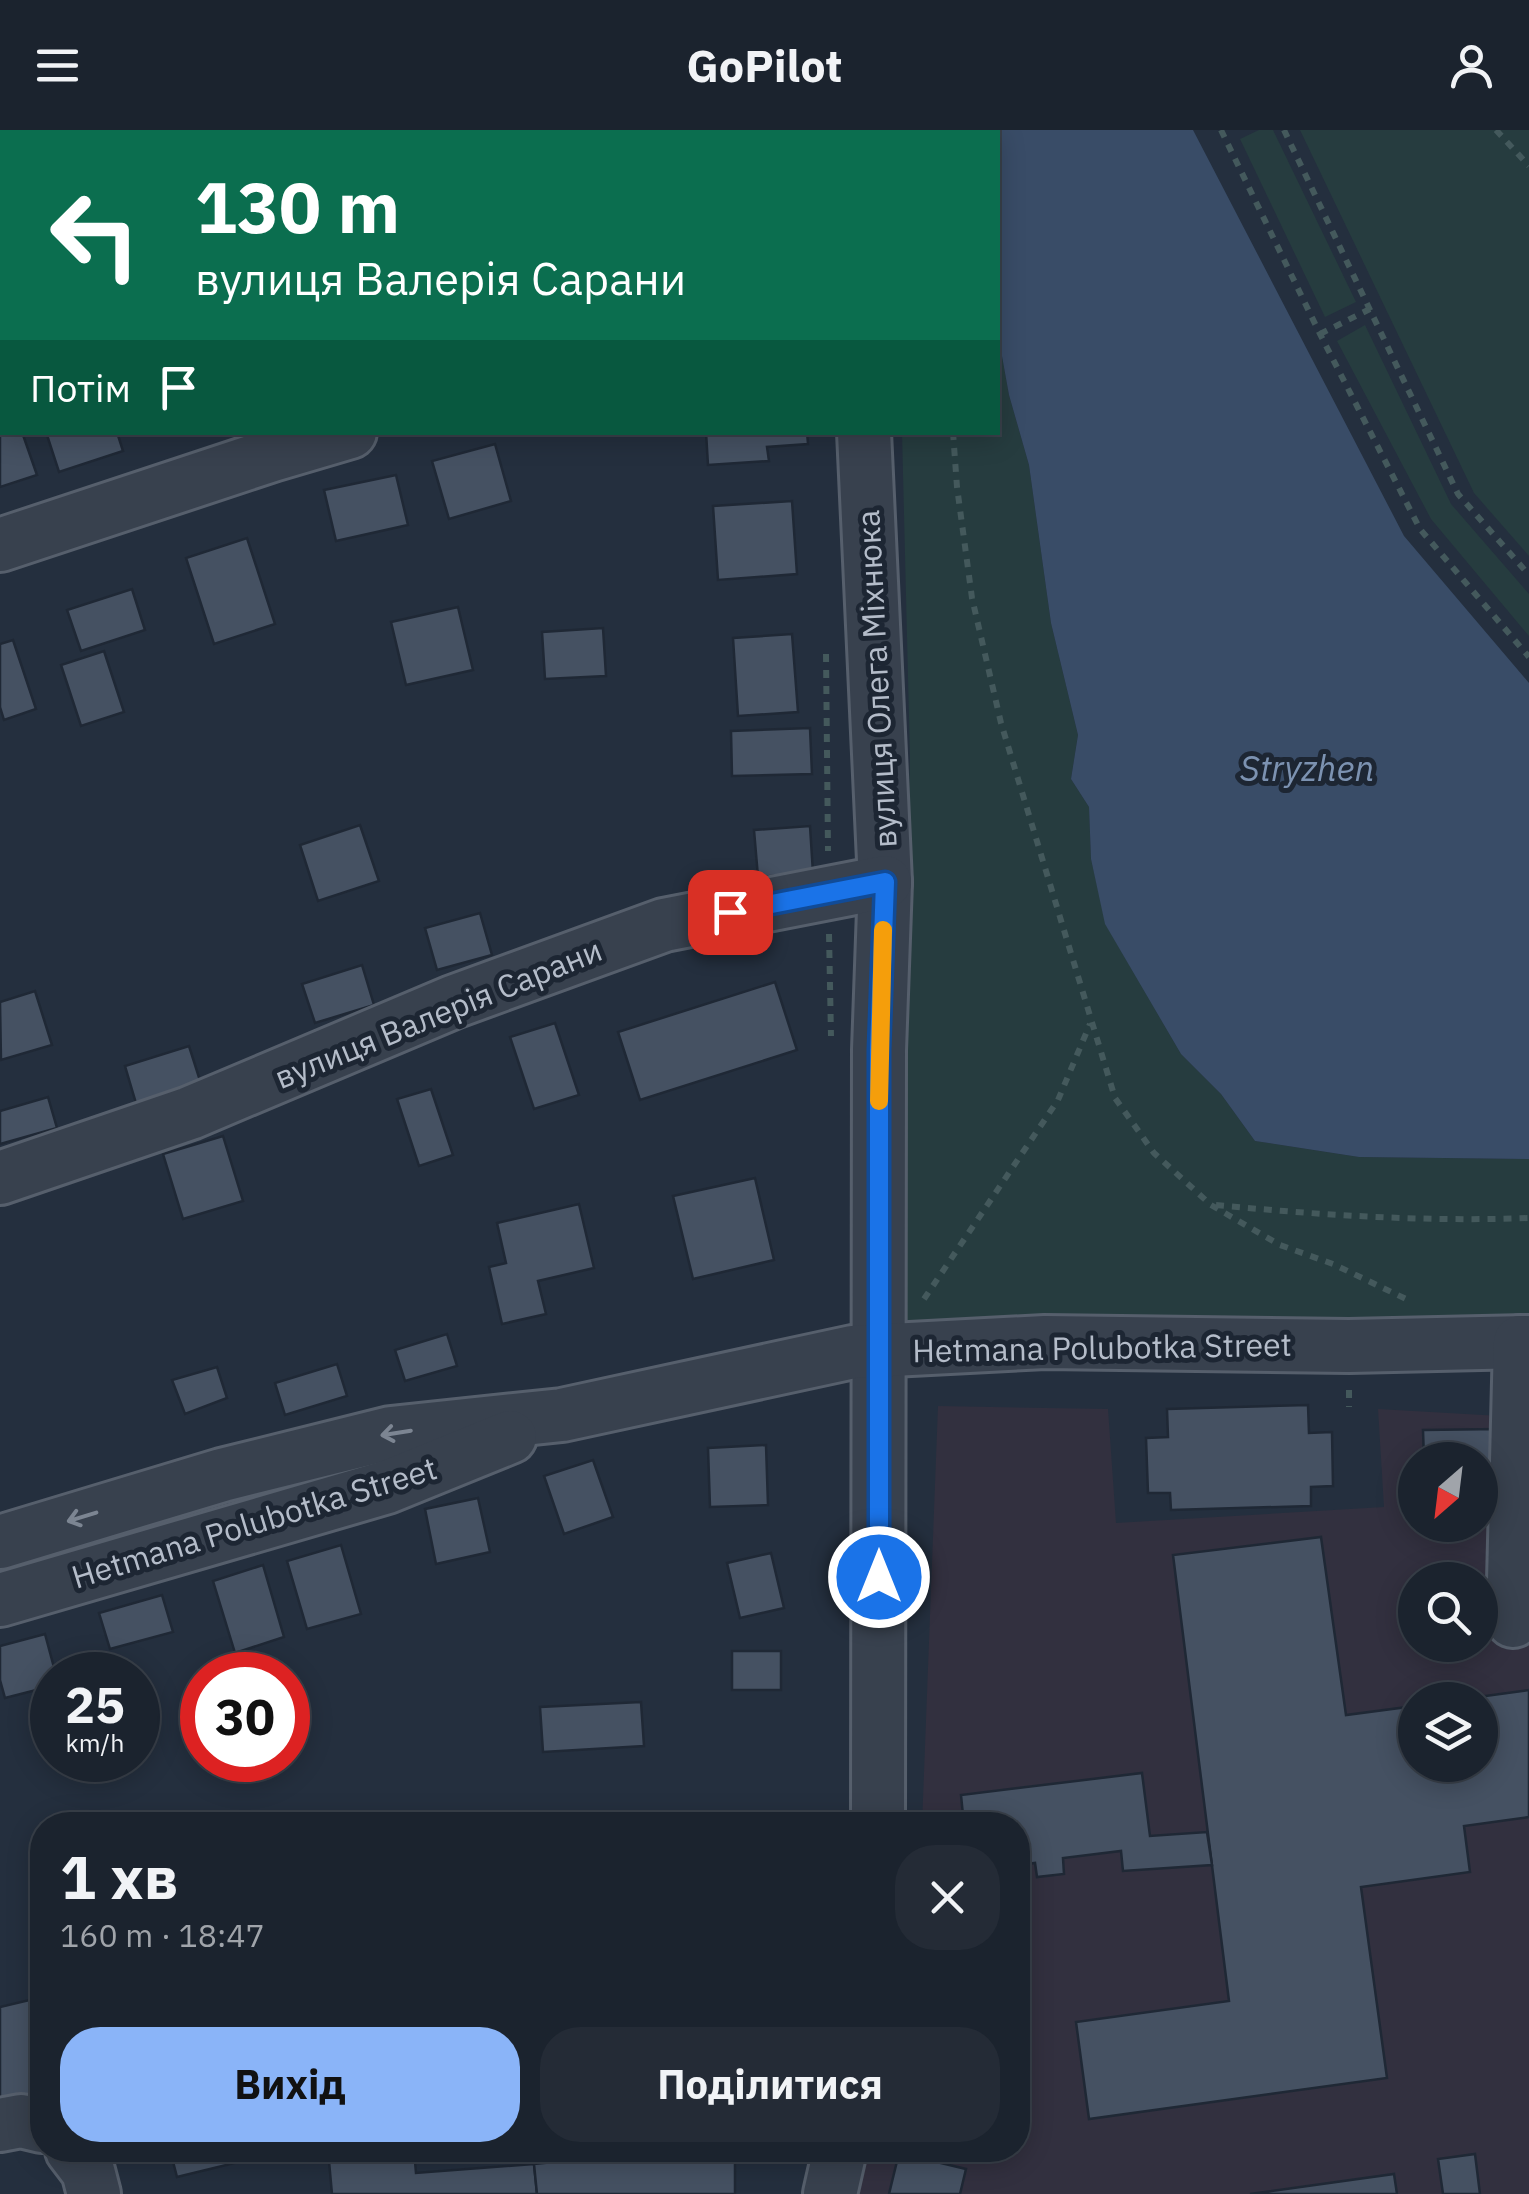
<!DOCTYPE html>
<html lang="uk">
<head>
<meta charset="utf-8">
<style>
	body { margin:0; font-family:"IBM Plex Sans",sans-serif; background:#242b36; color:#f1f3f6; height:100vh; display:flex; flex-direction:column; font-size:38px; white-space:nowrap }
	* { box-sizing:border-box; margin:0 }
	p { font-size:32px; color:#a0a4aa }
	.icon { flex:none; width:55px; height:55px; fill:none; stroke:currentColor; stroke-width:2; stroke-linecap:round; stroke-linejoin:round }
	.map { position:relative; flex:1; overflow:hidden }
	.sheet { position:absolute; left:30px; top:1682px; width:1000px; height:350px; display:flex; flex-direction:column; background:#1b232e; border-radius:40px; box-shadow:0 5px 25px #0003,0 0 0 2px #39404a }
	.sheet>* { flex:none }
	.banner { position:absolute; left:0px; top:0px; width:1000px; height:305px; box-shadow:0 5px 25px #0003,0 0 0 2px #39404a; background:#0b6e4f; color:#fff; overflow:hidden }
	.needle { width:65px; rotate:208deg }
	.tools { position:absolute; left:1398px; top:1312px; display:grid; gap:20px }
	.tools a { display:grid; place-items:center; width:100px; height:100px; border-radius:50%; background:#1b232e; box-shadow:0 5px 25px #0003,0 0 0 2px #39404a; font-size:50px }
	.speed { position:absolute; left:30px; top:1522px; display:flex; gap:20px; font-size:50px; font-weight:700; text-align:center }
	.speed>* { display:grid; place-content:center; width:130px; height:130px; border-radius:50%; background:#1b232e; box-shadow:0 5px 25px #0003,0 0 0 2px #39404a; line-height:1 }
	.speed small { font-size:25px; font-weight:400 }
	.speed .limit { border:15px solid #d22; background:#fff; color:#111 }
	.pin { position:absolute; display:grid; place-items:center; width:85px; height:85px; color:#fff; margin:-42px; border-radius:20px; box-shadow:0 5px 15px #0006 }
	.me { position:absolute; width:110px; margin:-55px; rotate:0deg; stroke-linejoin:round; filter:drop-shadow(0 0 8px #0008) }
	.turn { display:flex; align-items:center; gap:35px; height:210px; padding:0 30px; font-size:45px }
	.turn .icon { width:130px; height:130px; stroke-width:2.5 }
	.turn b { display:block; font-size:70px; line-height:85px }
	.then { display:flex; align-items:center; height:95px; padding:0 30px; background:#0003; gap:20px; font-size:38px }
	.round { display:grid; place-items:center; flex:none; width:105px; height:105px; border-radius:40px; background:#242b36 }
	.summary { display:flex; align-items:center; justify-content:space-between; height:170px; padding:0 30px }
	h1 { font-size:60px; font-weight:800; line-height:75px }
	.action { display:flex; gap:20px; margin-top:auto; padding:20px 30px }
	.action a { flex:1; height:115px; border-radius:40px; background:#8ab4f8; color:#111; font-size:40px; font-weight:800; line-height:115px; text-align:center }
	.action a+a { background:#242b36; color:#f1f3f6 }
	header { display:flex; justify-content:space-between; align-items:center; height:130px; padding:0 30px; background:#1b232e; font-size:45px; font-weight:800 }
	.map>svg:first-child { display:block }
</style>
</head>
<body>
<header><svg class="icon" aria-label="menu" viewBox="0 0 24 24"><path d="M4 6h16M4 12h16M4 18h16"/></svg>GoPilot<svg class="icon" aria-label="person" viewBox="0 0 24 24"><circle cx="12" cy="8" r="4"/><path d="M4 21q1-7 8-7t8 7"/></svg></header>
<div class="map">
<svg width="1529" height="2064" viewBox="0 0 1529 2064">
	<rect width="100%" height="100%" fill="#242f3e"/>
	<!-- medical -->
	<path fill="#32303f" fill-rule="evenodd" d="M938 1276 1108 1279 1116 1393 1384 1377 1378 1279 1518 1287 1529 1291V2064H859L868 2020H1018V1695H922ZM1415 1330H1480V1395H1415ZM1415 1450H1480V1515H1415ZM1415 1570H1480V1635H1415Z"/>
	<!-- green -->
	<g fill="#263c3f">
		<polygon points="1259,0 1273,0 1356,172 1325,187 1240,9"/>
		<polygon points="1300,0 1529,0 1529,426 1474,363"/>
		<polygon points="1365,195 1451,374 1529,464 1529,506 1431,389 1337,211"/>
		<polygon points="998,204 1009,265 1029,335 1051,493 1078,605 1071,649 1089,677 1091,729 1106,795 1181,924 1221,964 1255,1011 1359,1027 1529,1029 1529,1189 909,1193 896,1188 910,628 902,303 998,302"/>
	</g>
	<!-- water -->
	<polygon fill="#394c67" points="993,0 1193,0 1404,406 1529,553 1529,1029 1359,1027 1255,1011 1221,964 1181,924 1105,794 1091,729 1089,677 1071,649 1078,605 1051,493 1029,335 1009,265 998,204 998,2 993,2"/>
	<!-- building -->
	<g fill="#455162" stroke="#1f2835" stroke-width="2.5">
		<polygon points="19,0 165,0 180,2 19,2"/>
		<polygon points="2,279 2,302 22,302 37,345 0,357 0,280"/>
		<polygon points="46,302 117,302 123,321 59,342"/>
		<polygon points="706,302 807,302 808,314 767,317 769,331 708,335"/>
		<polygon points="495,314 511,371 449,389 432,331"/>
		<polygon points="396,345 408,395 336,411 324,360"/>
		<polygon points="792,371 797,444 718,450 713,376"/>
		<polygon points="247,408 275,494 214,514 186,428"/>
		<polygon points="132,459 145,500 81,521 67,480"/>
		<polygon points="458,477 473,540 406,555 391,492"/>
		<polygon points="603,498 606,546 545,549 542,502"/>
		<polygon points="792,504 798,582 738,586 733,508"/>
		<polygon points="13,510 36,579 4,590 0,577 0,514"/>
		<polygon points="104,521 124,582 81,596 61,535"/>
		<polygon points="810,598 812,644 732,646 731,601"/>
		<polygon points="360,695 379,751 318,771 300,715"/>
		<polygon points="810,696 813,743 758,747 754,700"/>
		<polygon points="480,783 492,825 437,840 425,798"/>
		<polygon points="362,835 374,875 315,893 302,854"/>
		<polygon points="775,852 797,920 640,970 618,902"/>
		<polygon points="35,861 52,915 1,930 0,872"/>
		<polygon points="555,893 579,965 534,979 510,907"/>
		<polygon points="189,916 203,960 138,980 125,936"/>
		<polygon points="431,959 453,1025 419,1036 397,969"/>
		<polygon points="48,967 57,998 0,1014 0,981"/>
		<polygon points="223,1006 243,1071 183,1089 163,1024"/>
		<polygon points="755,1048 774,1130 693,1149 673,1066"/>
		<polygon points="579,1074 594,1138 538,1151 546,1184 502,1194 489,1137 506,1133 497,1093"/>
		<polygon points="447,1204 457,1236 405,1251 395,1220"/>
		<polygon points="337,1234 347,1266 285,1285 275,1253"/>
		<polygon points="217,1237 227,1268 185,1284 172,1250"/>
		<polygon points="1308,1275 1309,1303 1332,1302 1333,1356 1311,1357 1311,1376 1171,1380 1170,1363 1148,1363 1146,1308 1168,1307 1167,1279"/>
		<polygon points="1499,1299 1499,1337 1480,1337 1480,1330 1424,1330 1423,1300"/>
		<polygon points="766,1315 768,1375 710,1377 708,1318"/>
		<polygon points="593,1330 613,1387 564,1404 544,1346"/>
		<polygon points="478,1368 490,1422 436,1434 425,1379"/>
		<polygon points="1321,1407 1346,1585 1415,1576 1415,1635 1480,1635 1480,1570 1456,1570 1529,1560 1529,1687 1464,1696 1470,1742 1361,1757 1387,1948 1089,1989 1076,1892 1229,1871 1173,1425"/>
		<polygon points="341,1415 361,1484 307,1499 287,1431"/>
		<polygon points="771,1423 784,1478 740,1488 727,1433"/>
		<polygon points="263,1435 284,1507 235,1523 213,1451"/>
		<polygon points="162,1465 173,1502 110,1519 99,1483"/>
		<polygon points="45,1504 56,1545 52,1545 52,1556 5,1568 0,1550 0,1516"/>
		<rect x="732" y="1521" width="49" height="39"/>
		<polygon points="641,1572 644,1616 543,1622 540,1577"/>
		<polygon points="1142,1643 1150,1706 1207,1702 1212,1735 1123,1741 1121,1721 1063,1728 1064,1744 1037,1747 1035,1733 1018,1735 1018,1695 964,1695 961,1665"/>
		<polygon points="589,1687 589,1695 528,1695 528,1689"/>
		<polygon points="42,1867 42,1962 0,1972 0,1877"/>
		<polygon points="170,2020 262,2020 263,2026 177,2047"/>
		<polygon points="328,2020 414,2020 416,2043 534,2034 537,2064 332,2064"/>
		<polygon points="672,2020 735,2020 735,2064 537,2064 534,2034"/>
		<polygon points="899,2023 966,2039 960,2064 889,2064"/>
		<polygon points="1475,2024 1480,2064 1443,2064 1438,2029"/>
		<polygon points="1394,2044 1397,2064 1250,2064"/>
	</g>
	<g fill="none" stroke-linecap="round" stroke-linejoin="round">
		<defs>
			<g id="minor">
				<polyline points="882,2 882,0"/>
				<polyline points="864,302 885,752 879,920 878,1695"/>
				<polyline points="0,415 272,325 350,302"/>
				<polyline points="0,1048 190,983 453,872 664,795 885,752"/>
				<polyline points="0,1412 222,1345 391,1303 562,1285 853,1222 1045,1212 1349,1216 1529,1212"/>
				<polyline points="0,1470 387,1357 510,1307"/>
				<polyline points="1513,1491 1520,1212"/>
				<polyline points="0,1995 21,1991 42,1996"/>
				<polyline points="72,2020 88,2041 94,2064"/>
				<polyline points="830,2064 840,2020"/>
			</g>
		</defs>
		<!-- minor casing -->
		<use href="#minor" stroke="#565f6c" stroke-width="58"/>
		<!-- path -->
		<g stroke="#44595c" stroke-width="6" stroke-dasharray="8 8" stroke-linecap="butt">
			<polyline points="1221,0 1320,204 1420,399 1529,527"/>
			<polyline points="1284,0 1458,364 1529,445"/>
			<polyline points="1496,0 1529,36"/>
			<polyline points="943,2 944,0"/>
			<polyline points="0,40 2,52"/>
			<polyline points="1320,204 1370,179"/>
			<polyline points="953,302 957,357 972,468 1001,593 1115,968 1154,1023 1211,1075 1280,1115 1333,1134 1406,1169"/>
			<polyline points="826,524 828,721"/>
			<polyline points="829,804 831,906"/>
			<path d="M1216 1075C1320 1085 1424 1092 1529 1088"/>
			<polyline points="924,1169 1058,970 1090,894"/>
			<polyline points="1349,1260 1349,1277"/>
		</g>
		<!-- minor -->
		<use href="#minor" stroke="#38414e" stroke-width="52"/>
	</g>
	<!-- one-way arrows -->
	<defs><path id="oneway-shaft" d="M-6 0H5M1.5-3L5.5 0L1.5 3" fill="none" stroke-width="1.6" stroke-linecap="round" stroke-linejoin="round" transform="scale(2.5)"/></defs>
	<g stroke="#7c8592">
		<use href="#oneway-shaft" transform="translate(396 1303) rotate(171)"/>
		<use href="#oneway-shaft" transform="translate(82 1387) rotate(163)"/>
	</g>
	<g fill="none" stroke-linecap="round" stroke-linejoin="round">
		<defs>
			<polyline id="route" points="730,782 885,752 879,920 879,1447"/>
		</defs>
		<!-- route casing -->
		<use href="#route" stroke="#114b97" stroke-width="25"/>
		<!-- route -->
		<use href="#route" stroke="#1a73e8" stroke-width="18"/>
		<!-- slow -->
		<polyline stroke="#f59e0b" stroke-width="18" points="879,971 883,800"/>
	</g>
	<g text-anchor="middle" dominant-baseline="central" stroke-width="10" stroke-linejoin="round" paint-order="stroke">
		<!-- street labels -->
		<g font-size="32" fill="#b4bcc9" stroke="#1d2633">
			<text transform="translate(876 549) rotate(-93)">вулиця Олега Міхнюка</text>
			<text transform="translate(438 883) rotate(-22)">вулиця Валерія Сарани</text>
			<text transform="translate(1102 1217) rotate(-1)">Hetmana Polubotka Street</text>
			<text transform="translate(254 1392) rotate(-17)">Hetmana Polubotka Street</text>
		</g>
		<!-- water labels -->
		<g font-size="35" font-style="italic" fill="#7c92b1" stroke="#1d2633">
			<text x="1307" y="638">Stryzhen</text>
		</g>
	</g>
</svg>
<div class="tools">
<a><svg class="needle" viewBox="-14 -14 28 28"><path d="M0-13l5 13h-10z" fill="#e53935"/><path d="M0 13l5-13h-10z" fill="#a0a4aa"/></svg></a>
<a><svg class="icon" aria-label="search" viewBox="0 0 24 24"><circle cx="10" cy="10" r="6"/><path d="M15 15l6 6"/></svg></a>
<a><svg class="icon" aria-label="layers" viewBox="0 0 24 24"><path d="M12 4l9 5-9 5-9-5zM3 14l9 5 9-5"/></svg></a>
</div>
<div class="speed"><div>25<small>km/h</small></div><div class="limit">30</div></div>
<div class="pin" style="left:730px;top:782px;background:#d93025"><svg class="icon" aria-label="arrive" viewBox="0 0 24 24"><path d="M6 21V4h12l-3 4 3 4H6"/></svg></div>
<svg class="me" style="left:879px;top:1447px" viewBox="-20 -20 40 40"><circle r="17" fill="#1a73e8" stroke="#fff" stroke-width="3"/><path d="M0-11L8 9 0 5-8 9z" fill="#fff"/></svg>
<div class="banner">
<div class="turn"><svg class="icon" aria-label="left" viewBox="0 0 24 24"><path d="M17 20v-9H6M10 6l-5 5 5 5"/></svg><div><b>130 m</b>вулиця Валерія Сарани</div></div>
<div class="then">Потім<svg class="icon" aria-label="arrive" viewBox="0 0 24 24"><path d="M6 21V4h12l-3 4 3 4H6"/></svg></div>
</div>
<section class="sheet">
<div class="summary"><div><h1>1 хв</h1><p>160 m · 18:47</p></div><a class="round"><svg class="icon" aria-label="close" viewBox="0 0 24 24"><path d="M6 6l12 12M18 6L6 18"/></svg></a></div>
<div class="action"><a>Вихід</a><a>Поділитися</a></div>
</section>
</div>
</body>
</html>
